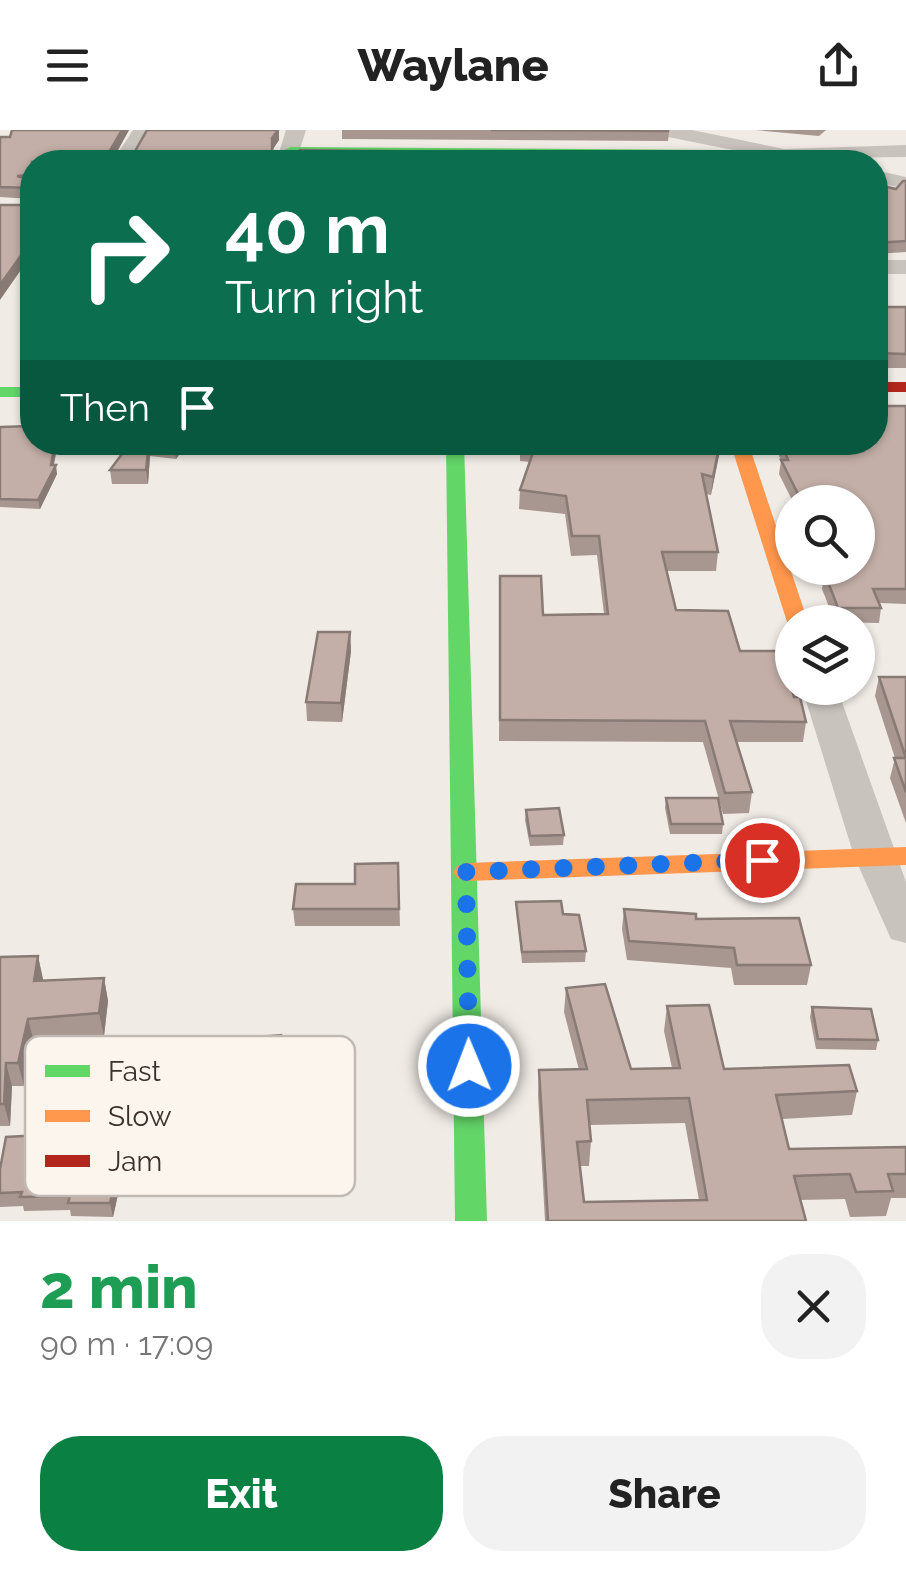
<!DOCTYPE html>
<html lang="en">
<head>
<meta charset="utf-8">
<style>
	body { margin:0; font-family:Raleway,sans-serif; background:#f2f2f2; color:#222; height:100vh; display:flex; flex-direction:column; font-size:38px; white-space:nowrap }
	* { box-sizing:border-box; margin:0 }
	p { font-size:32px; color:#767676 }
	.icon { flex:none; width:55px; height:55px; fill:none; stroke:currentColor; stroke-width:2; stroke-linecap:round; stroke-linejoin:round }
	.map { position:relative; height:1091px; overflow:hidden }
	.drawer { display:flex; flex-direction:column; background:#fff; flex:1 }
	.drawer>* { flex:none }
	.hud { position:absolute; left:20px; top:20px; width:868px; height:305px; border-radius:40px; box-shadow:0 2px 8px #0004; background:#0b6e4f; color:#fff; overflow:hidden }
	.tools { position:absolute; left:775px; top:355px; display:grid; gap:20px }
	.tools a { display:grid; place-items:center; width:100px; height:100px; border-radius:50%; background:#fff; box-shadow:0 2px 8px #0004; font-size:50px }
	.pin { position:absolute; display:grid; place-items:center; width:85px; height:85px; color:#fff; margin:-42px; border:5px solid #fff; border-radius:50%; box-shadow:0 2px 10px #0007 }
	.me { position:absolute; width:110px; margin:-55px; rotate:359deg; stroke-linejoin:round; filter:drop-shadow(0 0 8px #0008) }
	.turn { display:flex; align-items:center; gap:35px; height:210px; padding:0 40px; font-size:45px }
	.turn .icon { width:130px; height:130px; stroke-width:2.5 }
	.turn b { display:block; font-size:70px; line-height:85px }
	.then { display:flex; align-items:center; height:95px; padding:0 40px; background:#0003; gap:20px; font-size:38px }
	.round { display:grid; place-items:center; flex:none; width:105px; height:105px; border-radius:40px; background:#f2f2f2 }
	.head { display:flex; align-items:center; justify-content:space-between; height:170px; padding:0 40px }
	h1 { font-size:60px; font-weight:800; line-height:75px; color:#1e9e55 }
	.cta { display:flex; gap:20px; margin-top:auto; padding:20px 40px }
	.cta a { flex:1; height:115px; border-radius:40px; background:#0b8043; color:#fff; font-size:40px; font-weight:800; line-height:115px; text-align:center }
	.cta a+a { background:#f2f2f2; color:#222 }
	header { display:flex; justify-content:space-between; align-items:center; height:130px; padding:0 40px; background:#fff; font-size:45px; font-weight:800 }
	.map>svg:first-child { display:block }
</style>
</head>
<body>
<header><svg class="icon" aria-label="menu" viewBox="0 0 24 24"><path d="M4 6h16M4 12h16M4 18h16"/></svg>Waylane<svg class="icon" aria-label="share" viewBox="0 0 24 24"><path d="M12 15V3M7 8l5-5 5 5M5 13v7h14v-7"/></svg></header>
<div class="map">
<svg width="906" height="1091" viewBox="0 0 906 1091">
	<rect width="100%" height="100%" fill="#f0ebe5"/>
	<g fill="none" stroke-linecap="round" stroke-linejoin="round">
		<!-- street -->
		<g fill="#c9c3be" fill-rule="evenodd">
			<polygon points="133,0 153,0 132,32 112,32"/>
			<polygon points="286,0 306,0 296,32 276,32"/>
			<polygon points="653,0 692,0 784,19 906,15 906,27 826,28 829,32 792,32 663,6"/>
			<polygon points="875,40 906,47 906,59 875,52"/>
			<rect x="875" y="130" width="31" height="14"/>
			<polygon points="802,558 837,558 906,752 906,813 891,809 854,726"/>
		</g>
		<!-- fast -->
		<g fill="#63d668" fill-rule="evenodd">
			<polygon points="290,17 719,20 726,24 719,28 285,24 283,21"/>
			<rect x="0" y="257" width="32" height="10"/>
			<polygon points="446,312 464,312 487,1091 455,1091"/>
		</g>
		<!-- slow -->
		<g fill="#ff974d" fill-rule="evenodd">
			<polygon points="730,312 748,312 808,492 792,492 792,497 787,492"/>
			<polygon points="906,717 906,735 466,751 457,748 453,742 457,736 466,733"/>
		</g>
		<!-- jam -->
		<rect fill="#b3261e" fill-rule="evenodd" x="875" y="252" width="31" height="10"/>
	</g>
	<!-- wall -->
	<g fill="#a89690" fill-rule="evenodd">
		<polygon points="12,0 129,0 116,24 134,23 279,0 279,10 273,19 275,25 32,32 32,69 0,67 0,7 10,7"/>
		<polygon points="342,0 667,0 669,1 668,11 342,9"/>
		<polygon points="755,0 826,0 819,6"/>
		<polygon points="906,51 906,122 875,124 875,54 896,59"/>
		<rect x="875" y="177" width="31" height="61"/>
		<polygon points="906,276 906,474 880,473 881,478 879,493 835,492 822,459 824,448 819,438 858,438 858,372 793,372 779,344 781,331 774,312 875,312"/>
		<polygon points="0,297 32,312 58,312 54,335 57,344 40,379 0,377"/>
		<polygon points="131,312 188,312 176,329 150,326 148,354 112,354 110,340"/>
		<polygon points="520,312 721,312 711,365 706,364 718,422 716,441 667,441 676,480 740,521 794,567 806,592 803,612 737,612 752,662 749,683 723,684 703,612 499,611 500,446 543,485 604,484 597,425 571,426 565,384 519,379 520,360 530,332 520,331"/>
		<polygon points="350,502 351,521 342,592 307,591 306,572"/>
		<polygon points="879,547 906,547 906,693 890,648 895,628 875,566"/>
		<polygon points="666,668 723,694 722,704 670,704 665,678"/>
		<polygon points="526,680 564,705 563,715 530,716 525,690"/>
		<polygon points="398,733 400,796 295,796 293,779 355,754"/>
		<polygon points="516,772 563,784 586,821 585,832 522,833"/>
		<polygon points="624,779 696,789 811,835 807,855 734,855 731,838 627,830 622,799"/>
		<polygon points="38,826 43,851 104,848 108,871 104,906 34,912 24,956 12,956 10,996 0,996 0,827"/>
		<path d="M566 858 631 939 672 938 664 901 667 876 724 939 857 961 852 985 782 989 789 1019 906 1017V1068H891L886 1086 850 1087 845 1069 800 1070 806 1091H545L538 965 539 940H579L564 882ZM685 993 699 1070 584 1072 580 1036H589L591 1011 590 995Z"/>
		<polygon points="812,877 878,910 876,920 816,919 810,887"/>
		<polygon points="281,905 284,949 222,950 221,940"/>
		<polygon points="219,990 221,1004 213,1030 185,1027 182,1039 125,1033 113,1087 71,1086 70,1080 24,1081 23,1076 0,1077 0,1039 97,1002"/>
	</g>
	<!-- shaded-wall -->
	<g fill="#887a75">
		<polygon points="122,0 129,0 111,32 108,24"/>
		<polygon points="279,0 279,10 273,19 272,31 272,8"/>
		<polygon points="32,110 32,124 0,170 0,155"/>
		<polygon points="55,312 58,312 52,343 56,335 57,344 40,379 38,370 51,335"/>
		<polygon points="149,312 150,326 148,354 146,340"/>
		<polygon points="176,312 188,312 176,329 174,315"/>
		<polygon points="721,312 719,326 711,365 713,347"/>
		<polygon points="350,502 351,521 342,592 341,573"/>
		<polygon points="38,826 43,849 39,874 34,851"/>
		<polygon points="104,848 108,871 104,906 99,883"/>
		<polygon points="28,889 34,912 24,956 18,933"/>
		<polygon points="6,933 12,956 10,996 4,974"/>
		<polygon points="219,990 221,1004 213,1030 211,1016"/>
		<polygon points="183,1013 185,1027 182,1039 179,1025"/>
		<polygon points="122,1019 125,1033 113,1087 110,1073"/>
	</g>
	<!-- building -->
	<g fill="#c3afa7" stroke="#887a75" stroke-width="2.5" fill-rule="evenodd">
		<polygon points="12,0 122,0 108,24 134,23 147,0 278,0 272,8 272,20 275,25 295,25 300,20 710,25 712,32 316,32 316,23 310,32 232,32 232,31 32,32 32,45 17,46 32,50 32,58 0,57 0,7 10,7"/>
		<polygon points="491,0 667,0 669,1"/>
		<polygon points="903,51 906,51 906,111 875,113 875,54 896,59"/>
		<polygon points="0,75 32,75 32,110 0,155"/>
		<polygon points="875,177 906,177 906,224 875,223"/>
		<polygon points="875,276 906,276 906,459 873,459 881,478 838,478 825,444 832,444 829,438 858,438 858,372 802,372 781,330 788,330 781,312 875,312"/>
		<polygon points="32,296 32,312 55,312 51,335 56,335 38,370 0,369 0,297"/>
		<polygon points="131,312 149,312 146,340 110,340"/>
		<polygon points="520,312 720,312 713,347 702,344 718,422 662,422 676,480 728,481 740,521 781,521 794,567 800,567 806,592 730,591 752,662 725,663 705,591 500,590 500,446 541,446 543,485 608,484 599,406 572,406 566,366 520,360 536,314"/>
		<polygon points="318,502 350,502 341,573 306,572"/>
		<polygon points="879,547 906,547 906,662 894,628 906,628"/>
		<polygon points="666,668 718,668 723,694 671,694"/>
		<polygon points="559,678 564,705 530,706 526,680"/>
		<polygon points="398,733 399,779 293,779 296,754 355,754 355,734"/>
		<polygon points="561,771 563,784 579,785 586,821 522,822 516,772"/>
		<polygon points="624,779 696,784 696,789 799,788 811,835 737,835 734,818 629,811"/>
		<polygon points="38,826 34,851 104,848 99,883 28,889 18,933 6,933 4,974 0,974 0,827"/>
		<path d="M605 854 631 939 680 938 667 876 709 875 724 939 849 935 857 961 776 965 789 1019 906 1017V1044H888L893 1061 856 1062 850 1044 794 1046 806 1091H548L539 940 587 939 566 858ZM689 968 707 1070 584 1072 577 1012 591 1011 587 970Z"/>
		<polygon points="812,877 871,879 878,910 818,909"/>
		<polygon points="281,905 283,938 221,940 222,910"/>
		<polygon points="102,978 219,990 211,1016 183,1013 179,1025 122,1019 110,1073 68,1073 70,1066 20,1067 22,1062 0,1063 0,1039 6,1007 97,1002"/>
	</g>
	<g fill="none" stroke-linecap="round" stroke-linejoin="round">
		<!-- route -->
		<polyline stroke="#1a73e8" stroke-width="18" stroke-dasharray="0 32.4" points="469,936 466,742 762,730"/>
	</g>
	<!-- legend -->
	<rect x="25" y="906" width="330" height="160" rx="15" fill="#fbf5ee" stroke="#c1bab4" stroke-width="2.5"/>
	<rect x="45" y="935" width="45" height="12" fill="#63d668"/>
	<rect x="45" y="980" width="45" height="12" fill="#ff974d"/>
	<rect x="45" y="1025" width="45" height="12" fill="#b3261e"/>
	<g font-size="28" fill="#3b302b">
		<text x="108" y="951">Fast</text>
		<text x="108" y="996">Slow</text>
		<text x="108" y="1041">Jam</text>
	</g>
</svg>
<div class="tools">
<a><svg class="icon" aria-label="search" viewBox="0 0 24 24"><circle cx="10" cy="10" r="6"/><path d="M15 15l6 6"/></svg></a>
<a><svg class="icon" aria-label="layers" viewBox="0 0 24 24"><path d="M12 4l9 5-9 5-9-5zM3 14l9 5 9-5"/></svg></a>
</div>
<div class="pin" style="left:762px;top:730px;background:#d93025"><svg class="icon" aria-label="arrive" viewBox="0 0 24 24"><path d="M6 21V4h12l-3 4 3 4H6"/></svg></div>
<svg class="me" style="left:469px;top:936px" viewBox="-20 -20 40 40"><circle r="17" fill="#1a73e8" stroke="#fff" stroke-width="3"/><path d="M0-11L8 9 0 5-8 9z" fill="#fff"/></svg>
<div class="hud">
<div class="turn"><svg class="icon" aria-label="right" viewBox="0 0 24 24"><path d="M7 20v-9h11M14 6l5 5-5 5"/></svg><div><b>40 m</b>Turn right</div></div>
<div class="then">Then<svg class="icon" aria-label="arrive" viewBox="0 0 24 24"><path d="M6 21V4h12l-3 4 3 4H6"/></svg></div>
</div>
</div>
<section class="drawer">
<div class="head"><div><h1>2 min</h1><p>90 m · 17:09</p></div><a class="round"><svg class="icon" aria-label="close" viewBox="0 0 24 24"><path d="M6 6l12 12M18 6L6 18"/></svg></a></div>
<div class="cta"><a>Exit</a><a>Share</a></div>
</section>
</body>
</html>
